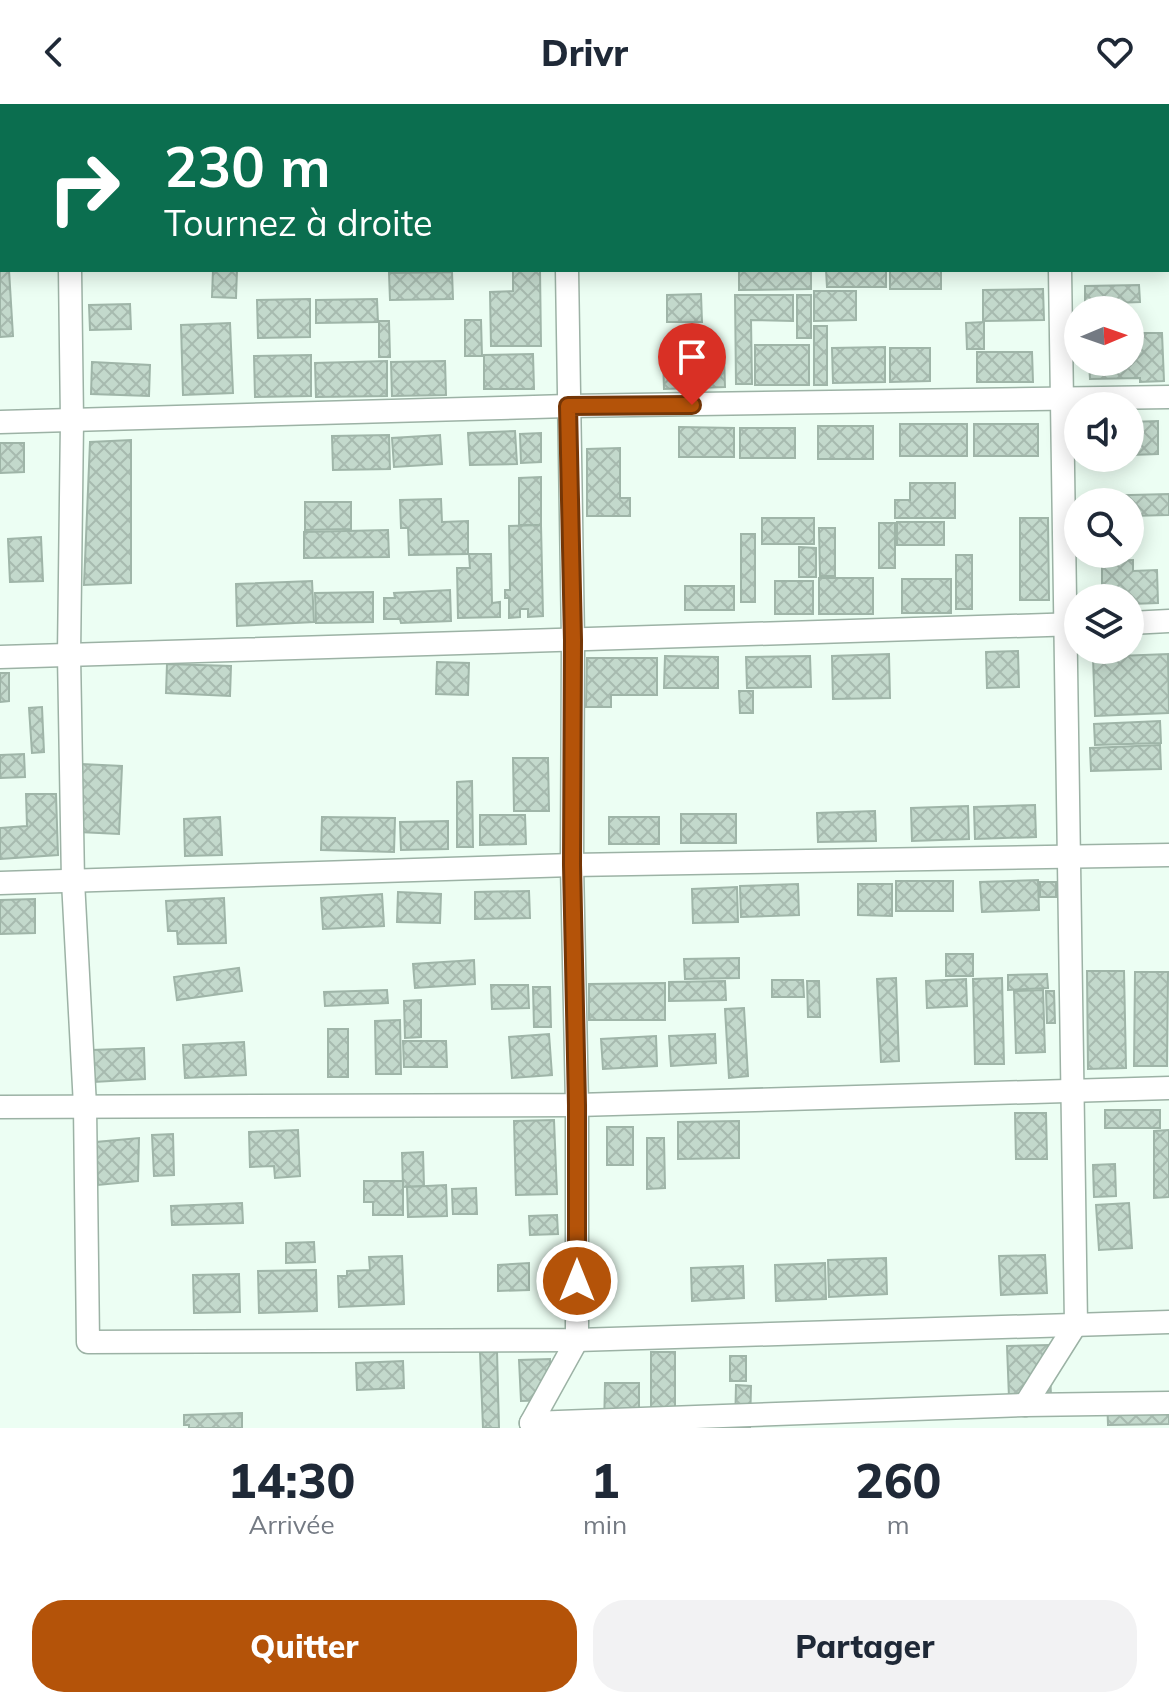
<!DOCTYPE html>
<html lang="fr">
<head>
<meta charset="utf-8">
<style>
	body { margin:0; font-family:Mulish,sans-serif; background:#f2f2f3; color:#1f2937; height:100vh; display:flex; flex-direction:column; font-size:30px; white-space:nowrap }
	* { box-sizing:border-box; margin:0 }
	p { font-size:26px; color:#747a83 }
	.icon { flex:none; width:44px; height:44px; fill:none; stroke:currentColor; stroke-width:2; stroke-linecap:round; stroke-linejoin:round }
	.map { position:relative; height:1324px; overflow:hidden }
	.drawer { display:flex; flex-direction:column; background:#fff; flex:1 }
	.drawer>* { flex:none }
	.guide { position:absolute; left:0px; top:0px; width:1170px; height:168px; box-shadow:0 4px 20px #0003; background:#0b6e4f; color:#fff; overflow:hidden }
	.needle { width:52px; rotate:88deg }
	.buttons { position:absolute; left:1064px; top:192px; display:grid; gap:16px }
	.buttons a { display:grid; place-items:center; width:80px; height:80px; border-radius:50%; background:#fff; box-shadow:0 4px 20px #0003; font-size:40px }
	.pin { position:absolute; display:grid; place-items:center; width:68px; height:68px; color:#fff; margin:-82px -34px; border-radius:50% 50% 50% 0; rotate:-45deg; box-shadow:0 0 8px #0007 }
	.pin .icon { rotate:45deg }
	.me { position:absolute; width:88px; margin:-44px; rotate:0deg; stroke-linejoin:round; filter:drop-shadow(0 0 6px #0008) }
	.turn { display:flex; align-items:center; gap:28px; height:168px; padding:0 32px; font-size:36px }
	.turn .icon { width:104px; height:104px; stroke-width:2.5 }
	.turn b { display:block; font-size:56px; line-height:68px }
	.eta { display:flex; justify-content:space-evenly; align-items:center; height:136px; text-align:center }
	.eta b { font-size:48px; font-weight:800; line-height:56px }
	.primary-button { display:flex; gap:16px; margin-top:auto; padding:16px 32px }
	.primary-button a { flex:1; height:92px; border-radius:32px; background:#b45309; color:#fff; font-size:32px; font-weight:800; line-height:92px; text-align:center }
	.primary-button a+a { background:#f2f2f3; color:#1f2937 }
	header { display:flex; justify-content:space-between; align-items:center; height:104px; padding:0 32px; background:#fff; font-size:36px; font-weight:800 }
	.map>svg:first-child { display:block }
</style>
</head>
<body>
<header><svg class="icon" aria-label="back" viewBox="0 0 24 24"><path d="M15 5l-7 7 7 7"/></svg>Drivr<svg class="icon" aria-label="heart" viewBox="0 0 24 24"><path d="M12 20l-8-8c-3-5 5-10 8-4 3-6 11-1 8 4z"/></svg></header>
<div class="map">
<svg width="1169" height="1324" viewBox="0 0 1169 1324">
	<defs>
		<pattern id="building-cross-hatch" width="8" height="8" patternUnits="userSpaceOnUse" patternTransform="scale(2)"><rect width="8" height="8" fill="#c3d9cc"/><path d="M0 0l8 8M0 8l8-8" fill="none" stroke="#a7baaf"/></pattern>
	</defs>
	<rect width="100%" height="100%" fill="#ecfef3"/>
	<!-- building -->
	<g fill="url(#building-cross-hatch)" stroke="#9fb5a8" stroke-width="2">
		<polygon points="0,117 2,166 9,166 13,232 0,233"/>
		<polygon points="213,166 237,166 236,194 212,193"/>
		<polygon points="513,166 540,166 541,242 491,242 490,188 513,187"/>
		<polygon points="811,166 811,185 739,186 739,167"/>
		<polygon points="826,166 886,166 886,183 827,183"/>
		<rect x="890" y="166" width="51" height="19"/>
		<polygon points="452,168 453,195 390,196 389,169"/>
		<polygon points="1139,181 1140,198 1085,200 1085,182"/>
		<polygon points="1043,185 1044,216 983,217 983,186"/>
		<polygon points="814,187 856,187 856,216 814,217"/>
		<polygon points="701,190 702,218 667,218 667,191"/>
		<polygon points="735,191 793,191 793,217 751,216 752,280 736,280"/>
		<rect x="797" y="191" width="14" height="43"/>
		<polygon points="310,195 310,233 258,234 257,196"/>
		<polygon points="377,195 378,218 316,219 316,196"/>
		<polygon points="130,200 131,225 90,226 89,201"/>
		<polygon points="465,216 481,216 482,252 465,252"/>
		<polygon points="379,217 389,217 390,253 379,253"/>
		<polygon points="984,218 984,245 967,245 966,219"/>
		<polygon points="230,219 233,289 183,291 181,221"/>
		<rect x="814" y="222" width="13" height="59"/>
		<polygon points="1139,229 1162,229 1164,277 1140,278 1140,274 1090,275 1089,258 1130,258 1130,249 1139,249"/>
		<rect x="755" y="241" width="54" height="40"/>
		<polygon points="885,243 885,278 833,279 832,244"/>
		<polygon points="890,244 930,244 930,277 890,278"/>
		<polygon points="977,248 1032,248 1033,278 977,278"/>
		<polygon points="533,250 534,285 484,285 484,251"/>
		<polygon points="311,251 311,292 255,293 254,252"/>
		<polygon points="724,251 725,283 664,285 663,252"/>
		<polygon points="387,257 387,292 316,293 315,259"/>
		<polygon points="445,257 446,291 392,292 391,258"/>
		<polygon points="92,258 150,261 149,292 91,290"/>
		<polygon points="1158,317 1158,350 1130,351 1130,318"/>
		<rect x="900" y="320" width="67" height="32"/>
		<rect x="974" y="320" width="64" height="32"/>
		<rect x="818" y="322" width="55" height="33"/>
		<polygon points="679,323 734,324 734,353 679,353"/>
		<rect x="740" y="324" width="55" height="30"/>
		<polygon points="515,327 517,360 470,361 468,329"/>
		<polygon points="541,329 541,358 521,359 520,330"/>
		<polygon points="389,331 390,365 333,366 332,332"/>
		<polygon points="440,331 442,360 394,363 392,334"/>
		<polygon points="131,336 131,479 84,481 90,338"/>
		<polygon points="0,339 24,339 24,368 0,369"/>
		<polygon points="620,344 620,394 630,394 630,412 587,412 587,345"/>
		<polygon points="541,373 541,421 519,421 519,374"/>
		<polygon points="910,379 955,379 955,414 895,414 895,396 910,396"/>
		<polygon points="1169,390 1169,411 1130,412 1130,398 1093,398 1093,392"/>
		<polygon points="441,395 442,418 468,417 468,450 409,451 408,424 401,424 400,396"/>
		<polygon points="305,398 351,398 351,425 305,426"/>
		<rect x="762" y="414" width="52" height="26"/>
		<polygon points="1020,414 1048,414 1049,496 1020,496"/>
		<rect x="897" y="418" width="47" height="23"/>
		<rect x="879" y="419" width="16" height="45"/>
		<polygon points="541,421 543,512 528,513 528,505 520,505 520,513 509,514 509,494 505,494 505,486 510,486 509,422"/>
		<polygon points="819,424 835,424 835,472 820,472"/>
		<polygon points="388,426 389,453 304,454 304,428"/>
		<rect x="741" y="430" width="14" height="68"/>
		<polygon points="41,433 43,477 10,478 8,435"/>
		<polygon points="799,443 816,444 816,473 799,473"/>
		<polygon points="469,450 491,450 492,499 500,498 500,513 458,514 457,464 470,464"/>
		<rect x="956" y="451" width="16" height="54"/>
		<polygon points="1133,456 1133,467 1157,466 1158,499 1130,500 1130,494 1102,494 1102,457"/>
		<rect x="819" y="474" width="54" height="36"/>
		<rect x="902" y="475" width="49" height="34"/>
		<polygon points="312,477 314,518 237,522 236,480"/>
		<rect x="775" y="477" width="38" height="33"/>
		<rect x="685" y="482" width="49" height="24"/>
		<polygon points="450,486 451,517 401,519 400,515 384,515 384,494 395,494 394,489"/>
		<polygon points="373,488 373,518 316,519 315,489"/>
		<polygon points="1018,547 1019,583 987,584 986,548"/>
		<polygon points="889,550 890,594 833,595 832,552"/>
		<polygon points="1168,550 1169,609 1095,612 1093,553"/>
		<polygon points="665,552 718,553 718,584 664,584"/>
		<polygon points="810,552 811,583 747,584 746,553"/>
		<polygon points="587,554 657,554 657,591 611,591 611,603 586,603"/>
		<polygon points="437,558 469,559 468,591 436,590"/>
		<polygon points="167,560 231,562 230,592 166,589"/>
		<polygon points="0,569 9,569 9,597 0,598"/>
		<polygon points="739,587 753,587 753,609 740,609"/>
		<polygon points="42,603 44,648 32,649 29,604"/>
		<polygon points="1160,617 1161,639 1095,641 1094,620"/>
		<polygon points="1160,641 1161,665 1091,667 1090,644"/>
		<polygon points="24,650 25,673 0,674 0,651"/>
		<polygon points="513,654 548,654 549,707 514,707"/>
		<polygon points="81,660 122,662 119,730 79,728"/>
		<polygon points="472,677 473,743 457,743 457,678"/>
		<polygon points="26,690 56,690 58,751 0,755 0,724 27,722"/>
		<polygon points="1035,701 1036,733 975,735 974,703"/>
		<polygon points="968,702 969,735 912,737 911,704"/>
		<polygon points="875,707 876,737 818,738 817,709"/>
		<rect x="681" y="710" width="55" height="29"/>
		<polygon points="480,711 525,711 526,740 480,741"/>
		<polygon points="220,713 222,751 185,752 184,715"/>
		<polygon points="322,713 395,714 394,748 321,746"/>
		<rect x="609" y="713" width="50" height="27"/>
		<polygon points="448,717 448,745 401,746 400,718"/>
		<polygon points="1038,776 1039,806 982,808 980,778"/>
		<rect x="896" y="777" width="57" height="30"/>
		<rect x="1040" y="778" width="16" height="15"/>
		<polygon points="798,780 799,811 741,813 740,782"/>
		<polygon points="858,780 892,780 892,812 858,811"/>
		<polygon points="737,783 738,818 693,819 692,785"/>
		<polygon points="529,787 530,814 475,815 475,788"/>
		<polygon points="398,788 441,790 440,819 397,818"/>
		<polygon points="382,790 384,822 323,825 321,794"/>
		<polygon points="224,794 226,839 178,840 177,827 168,827 166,797"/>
		<polygon points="35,795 35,829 0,830 0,796"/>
		<rect x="946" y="850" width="27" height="22"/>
		<polygon points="739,854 739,874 685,875 684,855"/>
		<polygon points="474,856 475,880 415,884 413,860"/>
		<polygon points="239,864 242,887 177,896 174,873"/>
		<polygon points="1087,867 1124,867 1126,964 1088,965"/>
		<polygon points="1135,868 1168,868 1167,962 1134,962"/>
		<polygon points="1047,870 1048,884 1008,886 1008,871"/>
		<polygon points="896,874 899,957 881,958 877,875"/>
		<polygon points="1002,874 1004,960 975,960 973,875"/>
		<polygon points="966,875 967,902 927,904 926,877"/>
		<polygon points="772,876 803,876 804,893 772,893"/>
		<polygon points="725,877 726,896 669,897 669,878"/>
		<polygon points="807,877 819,877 820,913 808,913"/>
		<polygon points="665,879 665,916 589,916 589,880"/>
		<polygon points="491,881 528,881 529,904 492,905"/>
		<polygon points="533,883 550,883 551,923 534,923"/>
		<polygon points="387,886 388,899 325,902 324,888"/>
		<polygon points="1043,886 1045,948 1016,949 1014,887"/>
		<polygon points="1046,887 1054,887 1055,919 1047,919"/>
		<polygon points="421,896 421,933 405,934 404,897"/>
		<polygon points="744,904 748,972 729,974 725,905"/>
		<polygon points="400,916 401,970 376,970 375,917"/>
		<rect x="328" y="925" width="20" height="48"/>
		<polygon points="549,930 552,971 512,974 509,933"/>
		<polygon points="715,930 716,959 671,962 669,932"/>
		<polygon points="656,932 657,962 603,965 601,935"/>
		<polygon points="403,937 446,937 447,963 404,963"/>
		<polygon points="244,938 246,971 185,974 183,941"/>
		<polygon points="144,944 145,975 94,978 92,946"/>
		<rect x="1105" y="1006" width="55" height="18"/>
		<polygon points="1015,1009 1046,1009 1047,1055 1016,1055"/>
		<polygon points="554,1016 557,1090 516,1091 514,1017"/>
		<polygon points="739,1017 739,1054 678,1055 678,1018"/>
		<rect x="607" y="1023" width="26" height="38"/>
		<polygon points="298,1026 300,1072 275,1074 274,1062 250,1063 249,1028"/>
		<polygon points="1169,1026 1169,1093 1154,1094 1154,1027"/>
		<polygon points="173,1030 174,1071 154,1072 152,1031"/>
		<polygon points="139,1034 138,1077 98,1081 96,1038"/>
		<polygon points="647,1034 664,1034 665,1084 647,1085"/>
		<polygon points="423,1048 424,1082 403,1083 402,1049"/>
		<polygon points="1115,1060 1116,1092 1094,1093 1093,1061"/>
		<polygon points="364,1077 403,1077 403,1111 373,1111 373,1098 364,1098"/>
		<polygon points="446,1081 447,1112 408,1113 407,1083"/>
		<polygon points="476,1084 477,1110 453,1110 452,1085"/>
		<polygon points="242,1099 243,1119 172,1121 171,1102"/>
		<polygon points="1129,1099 1132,1144 1099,1146 1096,1101"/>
		<polygon points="557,1111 558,1130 530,1131 529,1112"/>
		<polygon points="314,1138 315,1158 286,1159 286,1139"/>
		<polygon points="1045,1151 1047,1189 1001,1191 999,1152"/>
		<polygon points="402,1152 404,1200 339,1203 338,1172 347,1172 347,1167 370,1166 369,1153"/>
		<polygon points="886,1154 887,1190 829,1193 828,1156"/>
		<polygon points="529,1159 529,1186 498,1187 498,1161"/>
		<polygon points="825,1159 826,1195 776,1197 775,1161"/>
		<polygon points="743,1162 744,1194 692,1197 691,1164"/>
		<polygon points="316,1166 317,1207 259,1209 258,1167"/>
		<polygon points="239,1170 240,1208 194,1209 193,1171"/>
		<polygon points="1049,1241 1051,1292 1009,1294 1007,1242"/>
		<polygon points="497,1247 499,1324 483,1324 480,1248"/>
		<rect x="651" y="1248" width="24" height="76"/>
		<rect x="730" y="1252" width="16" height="25"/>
		<polygon points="550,1255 551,1296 521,1297 519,1256"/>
		<polygon points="403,1257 404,1284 357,1286 356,1259"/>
		<polygon points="605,1279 639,1279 639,1324 604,1324"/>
		<polygon points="736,1281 751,1282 750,1324 735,1324"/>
		<polygon points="1169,1290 1169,1320 1108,1321 1107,1291"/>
		<polygon points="242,1309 242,1324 189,1324 189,1321 184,1321 184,1311"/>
	</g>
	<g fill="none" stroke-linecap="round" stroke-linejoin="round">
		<defs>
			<g id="minor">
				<polyline points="566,0 566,2"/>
				<polyline points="1057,0 1057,2"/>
				<polyline points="69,2 69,0"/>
				<polyline points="1168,60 1169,60"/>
				<polyline points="70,166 72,317 69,551 73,777 85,1002 88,1238 577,1236 1169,1218"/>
				<polyline points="0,318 568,302 1169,293"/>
				<polyline points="1130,519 1169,517"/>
				<polyline points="0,553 1078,520"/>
				<polyline points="0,779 572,761 1169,751"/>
				<polyline points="0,1003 577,1001 1169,984"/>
				<polyline points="1025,1301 1076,1220 1060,166"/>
				<polyline points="531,1319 577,1236 577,1001 572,761 573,536 567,166"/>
				<polyline points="531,1319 1025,1301 1169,1299"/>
			</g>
		</defs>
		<!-- minor casing -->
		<use href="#minor" stroke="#9cb2a5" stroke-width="25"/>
		<!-- minor -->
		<use href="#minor" stroke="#fff" stroke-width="22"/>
	</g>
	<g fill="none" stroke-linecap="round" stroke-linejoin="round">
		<defs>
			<polyline id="route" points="577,1177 577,1001 572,761 573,536 568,302 692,301"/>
		</defs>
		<!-- route casing -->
		<use href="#route" stroke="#753606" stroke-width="20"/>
		<!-- route -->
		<use href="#route" stroke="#b45309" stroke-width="14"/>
	</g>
</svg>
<div class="buttons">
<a><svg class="needle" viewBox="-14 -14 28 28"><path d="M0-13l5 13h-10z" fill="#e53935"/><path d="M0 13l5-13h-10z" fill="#747a83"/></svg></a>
<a><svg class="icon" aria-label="sound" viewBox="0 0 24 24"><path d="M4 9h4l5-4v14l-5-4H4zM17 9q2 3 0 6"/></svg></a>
<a><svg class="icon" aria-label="search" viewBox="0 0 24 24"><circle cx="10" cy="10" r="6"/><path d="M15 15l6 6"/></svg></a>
<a><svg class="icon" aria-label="layers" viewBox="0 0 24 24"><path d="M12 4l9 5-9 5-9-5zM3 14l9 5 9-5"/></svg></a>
</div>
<div class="pin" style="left:692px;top:301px;background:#d93025"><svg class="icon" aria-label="arrive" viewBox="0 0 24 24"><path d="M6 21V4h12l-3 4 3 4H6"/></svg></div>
<svg class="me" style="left:577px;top:1177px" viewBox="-20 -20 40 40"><circle r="17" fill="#b45309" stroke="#fff" stroke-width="3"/><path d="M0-11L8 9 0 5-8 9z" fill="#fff"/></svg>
<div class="guide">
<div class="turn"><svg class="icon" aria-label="right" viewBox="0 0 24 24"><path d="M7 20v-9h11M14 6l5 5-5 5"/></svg><div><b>230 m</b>Tournez à droite</div></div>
</div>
</div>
<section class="drawer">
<div class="eta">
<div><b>14:30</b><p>Arrivée</p></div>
<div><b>1</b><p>min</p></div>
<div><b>260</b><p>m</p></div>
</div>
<div class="primary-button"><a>Quitter</a><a>Partager</a></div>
</section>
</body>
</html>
